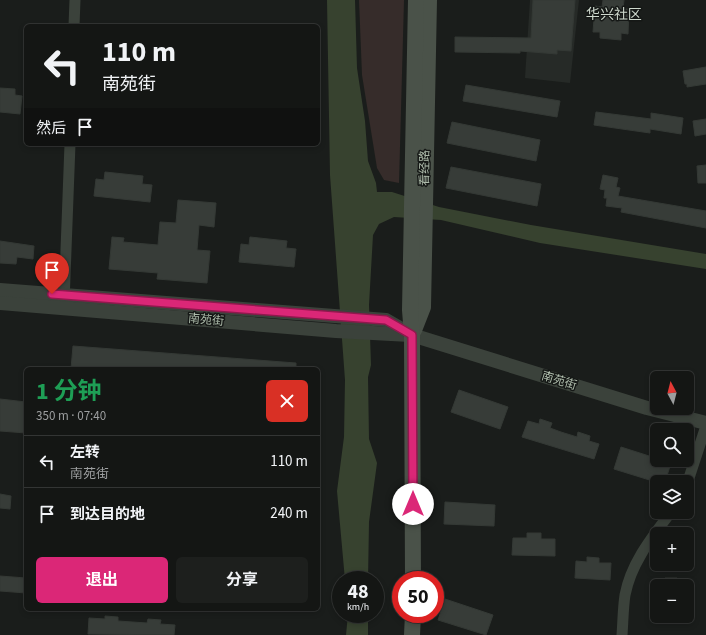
<!DOCTYPE html>
<html lang="zh">
<head>
<meta charset="utf-8">
<style>
	body { margin:0; font-family:"Source Sans 3","Noto Sans SC",sans-serif; background:#1d1f1d; color:#f1f3f6; height:100vh; display:flex; flex-direction:column; font-size:15px; white-space:nowrap }
	* { box-sizing:border-box; margin:0 }
	p { font-size:13px; color:#9d9fa0 }
	.icon { flex:none; width:22px; height:22px; fill:none; stroke:currentColor; stroke-width:2; stroke-linecap:round; stroke-linejoin:round }
	.map { position:relative; flex:1; overflow:hidden }
	.details { position:absolute; left:24px; top:367px; width:296px; height:244px; display:flex; flex-direction:column; background:#141614; border-radius:6px; box-shadow:0 2px 6px #0003,0 0 0 1px #333534 }
	.details>* { flex:none }
	.guide { position:absolute; left:24px; top:24px; width:296px; height:122px; border-radius:6px; box-shadow:0 2px 6px #0003,0 0 0 1px #333534; background:#141614; color:#f1f3f6; overflow:hidden }
	.needle { width:26px; rotate:353deg }
	.buttons { position:absolute; left:650px; top:371px; display:grid; gap:8px }
	.buttons a { display:grid; place-items:center; width:44px; height:44px; border-radius:6px; background:#141614; box-shadow:0 2px 6px #0003,0 0 0 1px #333534; font-size:20px }
	.speed { position:absolute; left:332px; top:571px; display:flex; gap:8px; font-size:20px; font-weight:700; text-align:center }
	.speed>* { display:grid; place-content:center; width:52px; height:52px; border-radius:50%; background:#141614; box-shadow:0 2px 6px #0003,0 0 0 1px #333534; line-height:1 }
	.speed small { font-size:10px; font-weight:400 }
	.speed .limit { border:6px solid #d22; background:#fff; color:#111 }
	.pin { position:absolute; display:grid; place-items:center; width:34px; height:34px; color:#fff; margin:-41px -17px; border-radius:50% 50% 50% 0; rotate:-45deg; box-shadow:0 0 4px #0007 }
	.pin .icon { rotate:45deg }
	.me { position:absolute; width:44px; margin:-22px; rotate:0deg; stroke-linejoin:round; filter:drop-shadow(0 0 3px #0008) }
	.turn { display:flex; align-items:center; gap:14px; height:84px; padding:0 12px; font-size:18px }
	.turn .icon { width:52px; height:52px; stroke-width:2.5 }
	.turn b { display:block; font-size:28px; line-height:34px }
	.then { display:flex; align-items:center; height:38px; padding:0 12px; background:#0003; gap:8px; font-size:15px }
	.round { display:grid; place-items:center; flex:none; width:42px; height:42px; border-radius:6px; background:#1d1f1d }
	.overview { display:flex; align-items:center; justify-content:space-between; height:68px; padding:0 12px }
	h1 { font-size:24px; font-weight:700; line-height:30px; color:#1e9e55 }
	.button { display:flex; gap:8px; margin-top:auto; padding:8px 12px }
	.button a { flex:1; height:46px; border-radius:6px; background:#db2777; color:#fff; font-size:16px; font-weight:700; line-height:46px; text-align:center }
	.button a+a { background:#1d1f1d; color:#f1f3f6 }
	ul { padding:0; list-style:none }
	li { display:flex; align-items:center; gap:12px; height:52px; padding:0 12px; border-top:1px solid #333534 }
	li div { flex:1 }
	li b { display:block; font-size:15px }
	li em { font-style:normal }
	.map>svg:first-child { display:block }
</style>
</head>
<body>
<div class="map">
<svg width="706" height="635" viewBox="0 0 706 635">
	<rect width="100%" height="100%" fill="#1a1d1b"/>
	<!-- built -->
	<polygon fill="#262a27" points="530,0 579,0 570,83 525,78"/>
	<!-- green -->
	<polygon fill="#362c2a" points="359,0 404,0 399,183 384,180 377,168 362,75"/>
	<!-- water -->
	<g fill="#37422f">
		<polygon points="327,0 355,0 357,68 365,121 368,161 376,183 377,192 392,192 439,207 531,225 706,254 706,269 540,243 441,220 394,217 379,224 373,235 369,305 371,365 368,377 369,439 377,463 369,522 368,580 345,580 337,491 344,437 345,380 330,175"/>
		<polygon points="348,614 368,614 368,635 346,635"/>
	</g>
	<!-- building -->
	<g fill="#373c38" stroke="#343935">
		<polygon points="533,0 575,0 571,51 557,50 557,54 520,51 520,53 455,52 455,37 531,38"/>
		<polygon points="603,0 624,0 623,9 629,9 628,34 621,33 621,40 600,38 600,32 593,32 595,6 602,7"/>
		<polygon points="706,67 706,84 687,87 687,84 685,84 683,71"/>
		<polygon points="466,85 560,101 557,117 463,101"/>
		<polygon points="0,88 15,89 15,95 22,96 20,114 0,112"/>
		<polygon points="596,112 651,119 651,113 683,118 681,134 650,129 650,133 594,125"/>
		<polygon points="706,119 706,134 695,136 693,121"/>
		<polygon points="452,122 540,140 536,161 447,143"/>
		<polygon points="706,165 706,183 698,183 697,166"/>
		<polygon points="451,167 541,184 537,206 446,188"/>
		<polygon points="105,172 143,176 142,184 152,185 150,202 94,196 96,179 104,180"/>
		<polygon points="603,175 618,178 616,187 620,188 618,196 706,211 706,228 621,212 622,208 606,206 607,198 604,198 605,190 600,189"/>
		<polygon points="178,200 216,203 214,227 199,225 197,250 210,251 207,283 157,279 158,273 109,269 112,237 124,238 123,242 158,245 160,222 176,223"/>
		<polygon points="250,237 287,241 286,248 296,249 294,267 239,262 241,244 249,245"/>
		<polygon points="0,241 34,246 33,259 17,257 16,264 0,263"/>
		<polygon points="73,346 296,363 296,369 71,369"/>
		<polygon points="459,390 508,407 500,429 451,412"/>
		<polygon points="0,399 26,402 26,433 0,431"/>
		<polygon points="540,419 552,423 550,428 561,432 577,437 578,432 590,436 589,441 599,444 594,459 522,437 528,421 539,424"/>
		<polygon points="621,447 671,463 665,482 656,482 614,469"/>
		<polygon points="0,494 11,496 10,509 0,508"/>
		<polygon points="445,502 495,505 494,526 444,524"/>
		<polygon points="527,533 541,533 541,539 555,539 555,556 512,555 513,538 527,538"/>
		<polygon points="587,557 599,558 599,563 611,563 610,580 575,578 576,561 587,562"/>
		<polygon points="0,576 26,578 26,593 0,591"/>
		<polygon points="665,578 677,578 677,586 664,586"/>
		<polygon points="445,599 493,615 486,635 438,620"/>
		<polygon points="105,616 118,617 118,621 147,623 148,619 161,620 160,624 175,625 174,635 88,634 89,618 105,619"/>
	</g>
	<g fill="none" stroke-linecap="round" stroke-linejoin="round">
		<!-- minor -->
		<g stroke="#3b423b" stroke-width="11">
			<polyline points="74,26 75,0"/>
			<polyline points="64,303 70,144"/>
			<polyline points="687,484 706,426"/>
			<path d="M622 635C623 622 623 608 625 595 631 563 652 537 671 512"/>
		</g>
		<!-- tertiary -->
		<g stroke="#3b423b" stroke-width="14">
			<polyline points="0,290 386,320 412,335 647,408 706,423"/>
			<polyline points="0,303 336,331 410,335"/>
		</g>
		<!-- secondary -->
		<g stroke="#4a5249" stroke-width="16">
			<polyline points="414,330 423,307 429,0"/>
			<polyline points="413,580 412,335 410,310 416,0"/>
			<polyline points="412,635 413,614"/>
		</g>
	</g>
	<g fill="none" stroke-linecap="round" stroke-linejoin="round">
		<defs>
			<polyline id="route" points="52,294 386,320 412,335 413,504"/>
		</defs>
		<!-- route casing -->
		<use href="#route" stroke="#8e194d" stroke-width="10"/>
		<!-- route -->
		<use href="#route" stroke="#db2777" stroke-width="7"/>
	</g>
	<g text-anchor="middle" dominant-baseline="central" stroke-width="3" stroke-linejoin="round" paint-order="stroke">
		<!-- street labels -->
		<g font-size="12" fill="#afbdac" stroke="#151816">
			<text transform="translate(425 168) rotate(-89)">看经路</text>
			<text transform="translate(206 320) rotate(5)">南苑街</text>
			<text transform="translate(559 381) rotate(17)">南苑街</text>
		</g>
		<!-- quarter labels -->
		<g font-size="14" fill="#cfd9ce" stroke="#151816">
			<text x="614" y="15">华兴社区</text>
		</g>
	</g>
</svg>
<div class="buttons">
<a><svg class="needle" viewBox="-14 -14 28 28"><path d="M0-13l5 13h-10z" fill="#e53935"/><path d="M0 13l5-13h-10z" fill="#9d9fa0"/></svg></a>
<a><svg class="icon" aria-label="search" viewBox="0 0 24 24"><circle cx="10" cy="10" r="6"/><path d="M15 15l6 6"/></svg></a>
<a><svg class="icon" aria-label="layers" viewBox="0 0 24 24"><path d="M12 4l9 5-9 5-9-5zM3 14l9 5 9-5"/></svg></a>
<a>+</a>
<a>−</a>
</div>
<div class="speed"><div>48<small>km/h</small></div><div class="limit">50</div></div>
<div class="pin" style="left:52px;top:294px;background:#d93025"><svg class="icon" aria-label="arrive" viewBox="0 0 24 24"><path d="M6 21V4h12l-3 4 3 4H6"/></svg></div>
<svg class="me" style="left:413px;top:504px" viewBox="-20 -20 40 40"><circle r="19" fill="#fff"/><path d="M0-13L10 11 0 6-10 11z" fill="#db2777"/></svg>
<div class="guide">
<div class="turn"><svg class="icon" aria-label="left" viewBox="0 0 24 24"><path d="M17 20v-9H6M10 6l-5 5 5 5"/></svg><div><b>110 m</b>南苑街</div></div>
<div class="then">然后<svg class="icon" aria-label="arrive" viewBox="0 0 24 24"><path d="M6 21V4h12l-3 4 3 4H6"/></svg></div>
</div>
<section class="details">
<div class="overview"><div><h1>1 分钟</h1><p>350 m · 07:40</p></div><a class="round" style="background:#d93025;color:#fff"><svg class="icon" aria-label="close" viewBox="0 0 24 24"><path d="M6 6l12 12M18 6L6 18"/></svg></a></div>
<ul>
<li><svg class="icon" aria-label="left" viewBox="0 0 24 24"><path d="M17 20v-9H6M10 6l-5 5 5 5"/></svg><div><b>左转</b><p>南苑街</p></div><em>110 m</em></li>
<li><svg class="icon" aria-label="arrive" viewBox="0 0 24 24"><path d="M6 21V4h12l-3 4 3 4H6"/></svg><div><b>到达目的地</b></div><em>240 m</em></li>
</ul>
<div class="button"><a>退出</a><a>分享</a></div>
</section>
</div>
</body>
</html>
